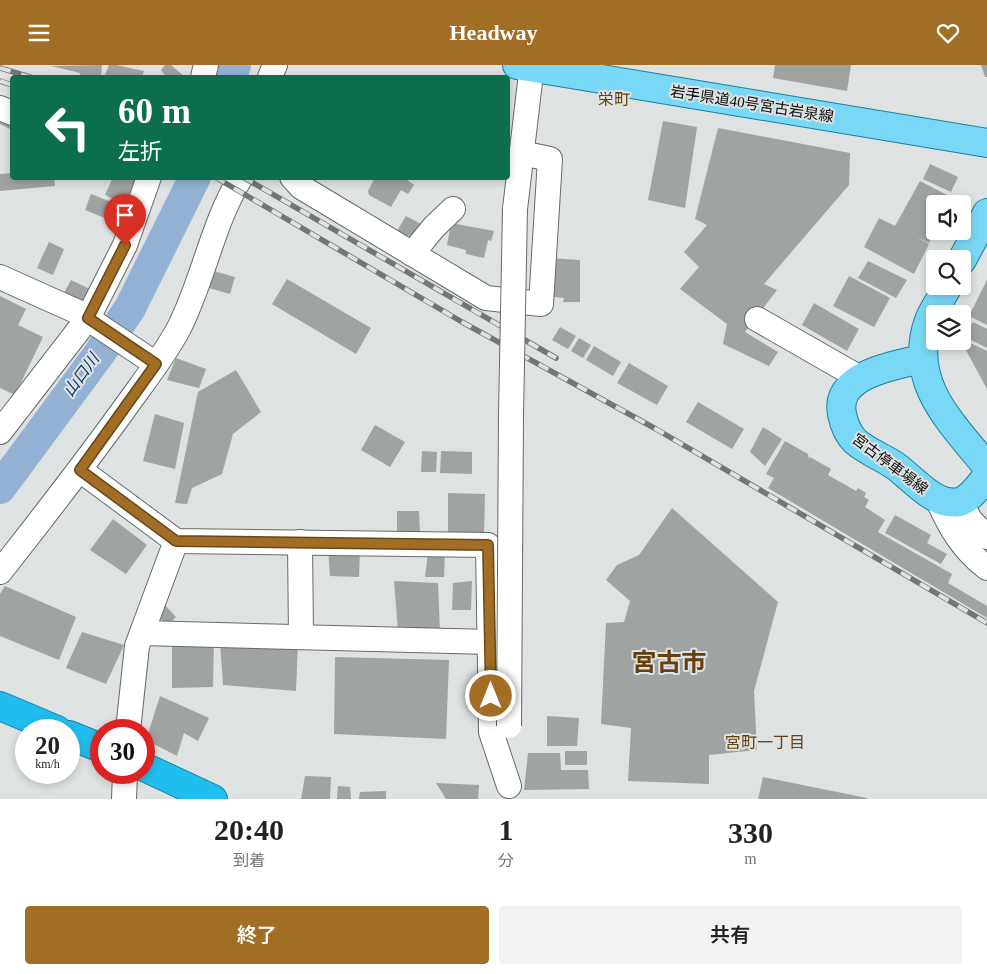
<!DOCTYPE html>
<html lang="ja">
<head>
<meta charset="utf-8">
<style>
	body { margin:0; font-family:"Times New Roman","Noto Sans JP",serif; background:#f2f2f2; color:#222; height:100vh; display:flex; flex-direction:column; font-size:19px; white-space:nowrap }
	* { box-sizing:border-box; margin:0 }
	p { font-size:16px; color:#767676 }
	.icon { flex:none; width:28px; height:28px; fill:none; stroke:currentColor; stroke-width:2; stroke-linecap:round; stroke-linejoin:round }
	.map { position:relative; height:734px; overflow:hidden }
	.sheet { display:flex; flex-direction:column; background:#fff; flex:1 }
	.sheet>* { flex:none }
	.top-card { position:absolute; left:10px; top:10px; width:500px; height:105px; border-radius:5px; box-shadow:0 2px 8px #0003; background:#0b6e4f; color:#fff; overflow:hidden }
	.tools { position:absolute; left:926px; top:130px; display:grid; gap:10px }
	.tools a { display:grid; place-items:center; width:45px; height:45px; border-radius:5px; background:#fff; box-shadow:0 2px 8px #0003; font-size:25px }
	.speed { position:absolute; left:15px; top:654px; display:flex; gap:10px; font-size:25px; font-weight:700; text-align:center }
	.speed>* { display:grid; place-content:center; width:65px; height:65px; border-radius:50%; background:#fff; box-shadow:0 2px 8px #0003; line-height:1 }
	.speed small { font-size:12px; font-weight:400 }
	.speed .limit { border:8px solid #d22; background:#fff; color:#111 }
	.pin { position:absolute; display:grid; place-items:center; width:42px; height:42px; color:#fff; margin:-51px -21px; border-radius:50% 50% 50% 0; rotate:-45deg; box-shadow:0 0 5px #0007 }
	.pin .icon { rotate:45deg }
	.me { position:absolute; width:55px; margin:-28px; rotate:0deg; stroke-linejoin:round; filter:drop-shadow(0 0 4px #0008) }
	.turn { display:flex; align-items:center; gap:18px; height:105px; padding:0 25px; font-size:22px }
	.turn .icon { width:65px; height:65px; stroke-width:2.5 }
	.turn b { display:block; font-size:35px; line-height:42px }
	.eta { display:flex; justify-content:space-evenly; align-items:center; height:85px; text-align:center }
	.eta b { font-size:30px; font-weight:600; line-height:35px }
	.button { display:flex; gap:10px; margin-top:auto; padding:10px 25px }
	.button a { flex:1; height:58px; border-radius:5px; background:#a26e26; color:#fff; font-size:20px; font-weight:600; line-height:58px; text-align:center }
	.button a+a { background:#f2f2f2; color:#222 }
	header { display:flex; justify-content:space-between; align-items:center; height:65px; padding:0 25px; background:#a26e26; color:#fff; font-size:22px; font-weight:600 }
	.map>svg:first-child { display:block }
</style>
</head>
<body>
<header><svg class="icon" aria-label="menu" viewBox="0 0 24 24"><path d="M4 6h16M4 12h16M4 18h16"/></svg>Headway<svg class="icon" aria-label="heart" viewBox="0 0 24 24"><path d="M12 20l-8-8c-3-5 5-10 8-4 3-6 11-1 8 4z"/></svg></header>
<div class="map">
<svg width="987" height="734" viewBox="0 0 987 734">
	<rect width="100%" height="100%" fill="#dee2e2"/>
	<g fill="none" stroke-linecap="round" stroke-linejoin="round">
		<!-- river -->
		<g stroke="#93b1d3" stroke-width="32">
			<polyline points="231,12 235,0"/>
			<polyline points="0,423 99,289 130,243 195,112"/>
		</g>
	</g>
	<!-- building -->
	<g fill="#9fa3a2">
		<polygon points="102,0 101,12 81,12 80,8 51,1"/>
		<polygon points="109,0 116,0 144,6 142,12 104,12"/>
		<polygon points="165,0 171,0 185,12 166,12 161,5"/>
		<polygon points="775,0 851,0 847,26 773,13"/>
		<polygon points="981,0 987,0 987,12 985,12"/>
		<polygon points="0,49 12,55 12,65 0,59"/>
		<polygon points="663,56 697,62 685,143 648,135"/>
		<polygon points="718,63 850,88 849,120 764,219 777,225 745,267 778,287 769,301 723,279 727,259 680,224 699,202 684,187 707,160 695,154"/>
		<polygon points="930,99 958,112 951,127 923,114"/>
		<polygon points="12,108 12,112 54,112 55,121 0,126 0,109"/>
		<polygon points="113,112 132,112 139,116 128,141 105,130"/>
		<polygon points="375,112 403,112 414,120 408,129 401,125 391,142 369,130 368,126"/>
		<polygon points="920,116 955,134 952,139 935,139 936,166 929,178 916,172 929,179 914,209 864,182 879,153 895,161"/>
		<polygon points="91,129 124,142 117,158 85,145"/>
		<polygon points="406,151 421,159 413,173 408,170 406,174 395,169"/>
		<polygon points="451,158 494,166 491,176 488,175 484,193 466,189 466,185 447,180"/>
		<polygon points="49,177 64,184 53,210 37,203"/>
		<polygon points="550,193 580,195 580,237 563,237 564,233 554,232 548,226"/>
		<polygon points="868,196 907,215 896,233 858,213"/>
		<polygon points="203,203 235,212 230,229 198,220"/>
		<polygon points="849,211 890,233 874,262 833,241"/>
		<polygon points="287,214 371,263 356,289 272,239"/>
		<polygon points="71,215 94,226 88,240 64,228"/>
		<polygon points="987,215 987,260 969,251"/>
		<polygon points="0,231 26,244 18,260 43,272 15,330 0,323"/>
		<polygon points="814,238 859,264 847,286 802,260"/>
		<polygon points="973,257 987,264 987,283 965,272"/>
		<polygon points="560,262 576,271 568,284 552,275"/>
		<polygon points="579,273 591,280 583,293 571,286"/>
		<polygon points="962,274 987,286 987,324 961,276"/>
		<polygon points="594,281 621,297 613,311 586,295"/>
		<polygon points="176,293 206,304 199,323 167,315"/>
		<polygon points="629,298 668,321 657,340 617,318"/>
		<polygon points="236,305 261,347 233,369 222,409 192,423 187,439 175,438 198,327"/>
		<polygon points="698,337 744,364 732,384 686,357"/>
		<polygon points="155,349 184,358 175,404 143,396"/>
		<polygon points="375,360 405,377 390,402 361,385"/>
		<polygon points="763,362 782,374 765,401 750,387"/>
		<polygon points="785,376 808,389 809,394 810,392 831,404 828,410 856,426 858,423 866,428 864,432 869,435 865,442 885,455 878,467 952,509 948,518 987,541 987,553 768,423 774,413 766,409"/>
		<polygon points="422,386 437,387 436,407 421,407"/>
		<polygon points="441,386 472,387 472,409 440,408"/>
		<polygon points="448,428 485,429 484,468 448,469"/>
		<polygon points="672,443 778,537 754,626 757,685 709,690 709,719 628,716 631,663 601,659 606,558 624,557 630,536 606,515 617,500 639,490"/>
		<polygon points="397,446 419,446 420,469 397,471"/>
		<polygon points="895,450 931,470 927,478 947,489 941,499 885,468"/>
		<polygon points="113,454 147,480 126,509 90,485"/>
		<polygon points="328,483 360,485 359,512 330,511"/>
		<polygon points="445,485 444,512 425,512 428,488"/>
		<polygon points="394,516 438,518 440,567 398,566"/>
		<polygon points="472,516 471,545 452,545 453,518"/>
		<polygon points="5,521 76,552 59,595 0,571 0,529"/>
		<polygon points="164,539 176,552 168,560 155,549"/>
		<polygon points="82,567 124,580 106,619 66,603"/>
		<polygon points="172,576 214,577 213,622 172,623"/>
		<polygon points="220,577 298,578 296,626 223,620"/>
		<polygon points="335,592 449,595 446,674 334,669"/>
		<polygon points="160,631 209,653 198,676 184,668 177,691 146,675"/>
		<polygon points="547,651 579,653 577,681 547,681"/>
		<rect x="565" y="686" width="22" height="14"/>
		<polygon points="528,688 560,688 561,705 588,705 589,724 524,725"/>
		<polygon points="305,711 331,712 330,734 301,734"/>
		<polygon points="763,712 867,733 867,734 758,734"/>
		<polygon points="436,718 479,720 478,734 446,734"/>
		<polygon points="338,721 350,722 351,734 337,734"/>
		<polygon points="386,726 386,734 359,734 360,727"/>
	</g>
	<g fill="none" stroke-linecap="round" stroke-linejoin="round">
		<defs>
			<g id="minor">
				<polyline points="203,12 206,0"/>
				<polyline points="270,12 275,0"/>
				<polyline points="0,43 12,48"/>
				<polyline points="292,112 301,122 486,233 541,239 550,94 521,88"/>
				<polyline points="515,144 532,0"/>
				<polyline points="412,189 434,162 453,144"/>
				<polyline points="0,212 78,247 156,299"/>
				<polyline points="757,254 860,313"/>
				<polyline points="0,367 88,253 125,180 149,112"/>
				<polyline points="80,405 176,476 488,480 491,667 509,721"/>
				<path d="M937 433C949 461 962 484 987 503"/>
				<polyline points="960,437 971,456 987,472"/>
				<polyline points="300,477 301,572"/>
				<path d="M0 507C41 455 82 402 122 347 141 320 163 293 179 263 204 214 212 159 241 112"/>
				<polyline points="142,568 491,577"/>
				<polyline points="128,665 137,581 176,476"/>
				<polyline points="124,734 125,708"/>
			</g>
			<g id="major">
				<polyline points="517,0 987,78"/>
				<polyline points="962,195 987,148"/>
				<path d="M948 221C942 233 932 245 928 258 908 319 953 359 987 402"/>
				<path d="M922 294C896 300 834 309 842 349 844 359 848 369 855 376 866 386 882 392 894 400 913 413 934 442 959 437 971 434 980 419 987 411"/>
			</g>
			<g id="highway">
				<polyline points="0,641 57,665"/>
				<polyline points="69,670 101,683"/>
				<polyline points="144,702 213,734"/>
			</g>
		</defs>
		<!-- minor casing -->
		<use href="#minor" stroke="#666a6b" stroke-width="26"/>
		<!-- major casing -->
		<use href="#major" stroke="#1981a1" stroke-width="30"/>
		<!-- highway casing -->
		<use href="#highway" stroke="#1981a1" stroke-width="30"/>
		<!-- minor -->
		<use href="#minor" stroke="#fff" stroke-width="24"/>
		<!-- major -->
		<use href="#major" stroke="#79d8f5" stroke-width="28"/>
		<!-- highway -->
		<use href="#highway" stroke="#1fbeef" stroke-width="28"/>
		<defs>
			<g id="rail">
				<polyline points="0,3 30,12"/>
				<polyline points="0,16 12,20"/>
				<polyline points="215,112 462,257 656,364 987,558"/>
				<polyline points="243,112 556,293"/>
			</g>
		</defs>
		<!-- rail casing -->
		<use href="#rail" stroke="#737676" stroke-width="5.5"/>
		<!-- rail -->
		<use href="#rail" stroke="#dee2e2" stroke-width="4" stroke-dasharray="11" stroke-linecap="butt"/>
		<defs>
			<polyline id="minor-bridge" points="509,661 511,350 515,144"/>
		</defs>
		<!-- minor-bridge casing -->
		<use href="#minor-bridge" stroke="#666a6b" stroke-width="26" stroke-linecap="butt"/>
		<!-- minor-bridge -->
		<use href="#minor-bridge" stroke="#fff" stroke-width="24"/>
	</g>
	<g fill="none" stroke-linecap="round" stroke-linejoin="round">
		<defs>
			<polyline id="route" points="125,180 88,253 156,299 80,405 176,476 488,480 491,631"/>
		</defs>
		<!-- route casing -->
		<use href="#route" stroke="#694819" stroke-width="12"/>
		<!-- route -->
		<use href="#route" stroke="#a26e26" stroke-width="9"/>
	</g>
	<g text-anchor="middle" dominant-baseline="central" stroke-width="4" stroke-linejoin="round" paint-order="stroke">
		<!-- street labels -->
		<g font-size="15" fill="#0e0f0f" stroke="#dee2e2">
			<text transform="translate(752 39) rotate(9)">岩手県道40号宮古岩泉線</text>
			<text transform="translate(890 399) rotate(37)">宮古停車場線</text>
		</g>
		<!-- neighbourhood labels -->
		<g font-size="16" fill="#64410e" stroke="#dee2e2">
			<text x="614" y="34">栄町</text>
			<text x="765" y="677">宮町一丁目</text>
		</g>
		<!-- water labels -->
		<g font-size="16" font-style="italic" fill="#05345f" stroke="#dee2e2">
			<text transform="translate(81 310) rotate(-54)">山口川</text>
		</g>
		<!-- town labels -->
		<g font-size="25" font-weight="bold" fill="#64410e" stroke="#dee2e2">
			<text x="669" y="597">宮古市</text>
		</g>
	</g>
</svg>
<div class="tools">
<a><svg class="icon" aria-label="sound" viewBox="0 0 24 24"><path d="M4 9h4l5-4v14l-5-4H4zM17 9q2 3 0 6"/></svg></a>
<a><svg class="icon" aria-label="search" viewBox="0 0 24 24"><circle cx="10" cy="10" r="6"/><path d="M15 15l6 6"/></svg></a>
<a><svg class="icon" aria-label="layers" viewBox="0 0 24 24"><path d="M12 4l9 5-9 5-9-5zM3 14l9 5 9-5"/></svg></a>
</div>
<div class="speed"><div>20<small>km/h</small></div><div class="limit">30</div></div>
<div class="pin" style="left:125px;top:180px;background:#d93025"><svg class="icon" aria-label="arrive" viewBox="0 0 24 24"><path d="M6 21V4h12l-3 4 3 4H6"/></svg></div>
<svg class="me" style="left:491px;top:631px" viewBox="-20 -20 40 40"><circle r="17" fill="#a26e26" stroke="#fff" stroke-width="3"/><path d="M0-11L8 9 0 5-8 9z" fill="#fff"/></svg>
<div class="top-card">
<div class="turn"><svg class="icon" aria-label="left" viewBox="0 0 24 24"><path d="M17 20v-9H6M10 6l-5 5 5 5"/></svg><div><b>60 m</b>左折</div></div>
</div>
</div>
<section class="sheet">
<div class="eta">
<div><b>20:40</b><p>到着</p></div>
<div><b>1</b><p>分</p></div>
<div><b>330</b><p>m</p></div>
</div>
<div class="button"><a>終了</a><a>共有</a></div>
</section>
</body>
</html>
